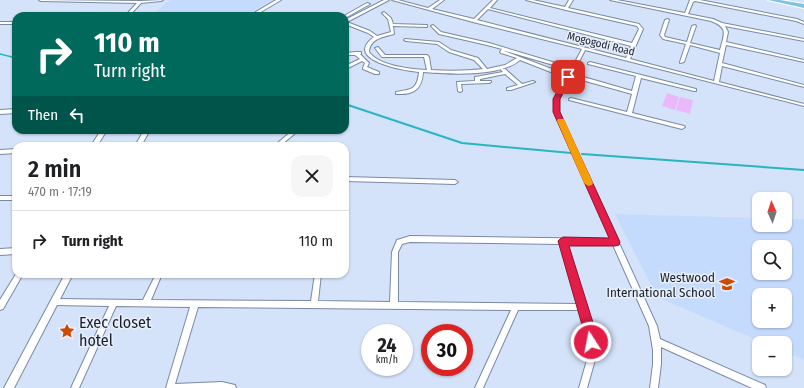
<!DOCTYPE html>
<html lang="en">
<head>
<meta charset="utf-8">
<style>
	body { margin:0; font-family:"Fira Sans Condensed",sans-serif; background:#f6f6f6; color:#202124; height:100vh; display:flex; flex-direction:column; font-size:15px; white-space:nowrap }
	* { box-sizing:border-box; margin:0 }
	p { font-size:13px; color:#757577 }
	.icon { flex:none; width:22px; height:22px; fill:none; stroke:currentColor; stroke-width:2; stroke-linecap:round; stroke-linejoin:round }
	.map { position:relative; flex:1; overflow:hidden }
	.details { position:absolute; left:12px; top:142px; width:337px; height:136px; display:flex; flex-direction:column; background:#fff; border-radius:12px; box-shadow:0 1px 3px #0004 }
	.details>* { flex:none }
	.guide { position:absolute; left:12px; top:12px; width:337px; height:122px; border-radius:12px; box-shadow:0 1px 3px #0004; background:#00695c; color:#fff; overflow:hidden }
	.needle { width:26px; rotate:357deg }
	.tools { position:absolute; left:752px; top:192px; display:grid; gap:8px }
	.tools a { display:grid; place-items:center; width:40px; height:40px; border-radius:8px; background:#fff; box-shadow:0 1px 3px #0004; font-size:20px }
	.speed { position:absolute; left:361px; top:324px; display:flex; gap:8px; font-size:20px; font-weight:700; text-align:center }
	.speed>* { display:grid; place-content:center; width:52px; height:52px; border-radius:50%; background:#fff; box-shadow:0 1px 3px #0004; line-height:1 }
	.speed small { font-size:10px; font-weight:400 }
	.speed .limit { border:6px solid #d22; background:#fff; color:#111 }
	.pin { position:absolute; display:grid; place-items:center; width:34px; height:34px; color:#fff; margin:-17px; border-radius:8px; box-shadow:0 2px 6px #0006 }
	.me { position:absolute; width:44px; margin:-22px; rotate:349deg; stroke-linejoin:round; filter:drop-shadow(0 0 3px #0008) }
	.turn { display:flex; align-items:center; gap:14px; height:84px; padding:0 16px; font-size:18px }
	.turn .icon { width:52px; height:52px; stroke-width:2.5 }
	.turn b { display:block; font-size:28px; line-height:34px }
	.then { display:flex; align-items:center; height:38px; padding:0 16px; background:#0003; gap:8px; font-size:15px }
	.round { display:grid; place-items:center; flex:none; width:42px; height:42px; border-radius:12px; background:#f6f6f6 }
	.summary { display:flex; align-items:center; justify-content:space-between; height:68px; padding:0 16px }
	h1 { font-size:24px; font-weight:600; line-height:30px }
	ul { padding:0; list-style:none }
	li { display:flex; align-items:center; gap:12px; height:60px; padding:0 16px; border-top:1px solid #e0e0e0 }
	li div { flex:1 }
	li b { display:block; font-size:15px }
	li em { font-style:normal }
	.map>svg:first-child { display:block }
</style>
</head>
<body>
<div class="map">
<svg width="804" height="388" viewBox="0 0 804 388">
	<rect width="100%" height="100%" fill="#d4e3fa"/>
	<!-- built -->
	<g fill="#c5dbfe" fill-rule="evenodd">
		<polygon points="171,0 272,0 244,16 153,16 165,3"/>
		<path d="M615 214 759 218V225H785V219H804V360L785 352V343H764L657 297ZM759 247H785V273H759ZM759 295H785V321H759Z"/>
	</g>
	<!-- green -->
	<g fill="#e9b9fc">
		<polygon points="667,93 679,97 675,110 662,106"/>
		<polygon points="680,97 693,100 690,114 676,110"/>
	</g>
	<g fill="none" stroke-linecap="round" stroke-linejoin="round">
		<!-- stream-far1 -->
		<polyline stroke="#27b5c1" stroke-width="1.5" points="0,54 16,58"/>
		<!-- stream -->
		<g stroke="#27b5c1" stroke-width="2">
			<polyline points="345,104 462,143 571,153"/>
			<polyline points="582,154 804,170"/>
		</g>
		<defs>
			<g id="minor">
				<polygon points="39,0 140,1 163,0 161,1 141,3 129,16 125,16 137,3 41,1"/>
				<path d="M384 0H389L347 22 370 31 377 36 391 32 388 19 382 13 384 12 391 18 393 24 427 25V27H426L393 26 394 34C384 37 370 38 369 52 379 66 410 69 427 70L424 57H382L375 48 378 47 385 55H427L429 57 431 70C448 71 466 71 483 69L474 60 449 52 437 44 406 41 404 40 405 39 439 42 451 50 478 58 487 69 505 65 517 58 501 53 500 52 502 49 487 45 439 34 431 26 433 25 441 32 489 43 559 64V65L557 66 505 51H504L568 75 582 49 473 22 392 0H398L428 8 440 0H444L432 9 474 19 493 0H497L490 8 632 43 639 29 637 26 566 10 526 0H533L565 7 569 0H573L568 8 639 24 643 29 630 59 714 81 720 53 690 45 684 62 680 63V62L686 44 663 39 660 35 665 20 668 19 669 20 664 35 665 37 687 42 692 26 695 25 696 26 690 43 720 50C724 34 729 28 711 21L610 0H617L685 13 690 0H700L797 19 804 22V24L796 21 695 1 693 2 688 14 713 19 722 23 804 39V41L725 26 728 32 726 42 804 60V62L726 45 722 63 804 85V87L722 66 719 82 804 104V106L585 50 573 74 632 91 636 76 588 64V63L590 62 696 89V91H694L641 78 632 113 684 126 685 127 682 129 569 100V99L571 98 627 112 632 94 571 77 559 99V112L657 326 660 339 765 385 766 388H752L661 347V364L658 388H650L653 364V350L649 326 613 245 567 244 594 332 597 353 587 388H579L589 353 586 332 580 310H518L483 388H475L511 310 198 307 175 384 222 382 235 385 236 388H166L190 307 116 306 79 388H71L109 306 55 305 52 304 51 302 52 300 55 299 143 300 156 274H162L151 300 311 301 315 274H321L318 301 390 302 392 252 397 240 410 236 611 239 555 112V99L566 78 520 60C517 62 514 65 510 66 489 76 446 74 423 72 422 90 413 95 396 94V92C412 89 417 90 419 72 405 71 342 60 374 37L368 33 345 24V20ZM488 9 631 46 626 58 477 20ZM410 242 561 244 578 304 398 302V252L402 244Z"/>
				<polygon points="367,3 370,4 345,18 345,16 344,16"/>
				<polygon points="333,13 335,13 342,16 333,15"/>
				<rect x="0" y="22" width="16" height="2"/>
				<polygon points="356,52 361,52 361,54 360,54 369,63 367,67 379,72 379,74 375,74 363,69 363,68 365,63 362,61 348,68 345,68 345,66 360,59 355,55 345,55 345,53"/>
				<polygon points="501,69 505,69 522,84 533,81 535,82 511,90 507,90 507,88 518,85 505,74 480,79 480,81 491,81 491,82 489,83 461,84 462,91 460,92 458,91 457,82 475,81 475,77 503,72 501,70"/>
				<polygon points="16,109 16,113 0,114 0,110"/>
				<polygon points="101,130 107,130 97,146 91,146"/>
				<polygon points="293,130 299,130 280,146 274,146"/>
				<polygon points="16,149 16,153 0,154 0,150"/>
				<polygon points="345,177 455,180 458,182 455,184 345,181"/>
				<rect x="0" y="196" width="16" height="4"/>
				<polygon points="16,248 16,254 0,255 0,249"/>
				<polygon points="16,274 23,274 3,309 0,310 0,300"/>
			</g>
			<g id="tertiary">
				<polygon points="276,0 281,0 254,16 249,16"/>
				<polygon points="144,130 150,130 141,146 135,146"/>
				<polygon points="65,274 73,274 14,388 4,388"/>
			</g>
			<polygon id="primary" points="768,0 780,0 804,4 804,8"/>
		</defs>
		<!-- minor casing -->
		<use href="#minor" stroke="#7989a4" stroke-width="2"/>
		<!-- tertiary casing -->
		<use href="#tertiary" stroke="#7989a4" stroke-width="2"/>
		<!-- primary casing -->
		<use href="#primary" stroke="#fff" stroke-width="2"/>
		<!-- minor -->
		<use href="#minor" fill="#fff" fill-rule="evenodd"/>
		<!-- tertiary -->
		<use href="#tertiary" fill="#fff" fill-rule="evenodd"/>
		<!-- primary -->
		<use href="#primary" fill="#83c3df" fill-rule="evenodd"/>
	</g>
	<!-- route -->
	<polygon fill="#e11d48" stroke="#92132f" points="566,75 572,77 560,99 560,112 620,242 619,245 615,246 569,246 596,332 597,342 596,347 591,348 587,347 584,332 558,241 560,239 563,237 609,238 553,112 553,99"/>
	<!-- slow -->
	<polygon fill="#f59e0b" points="558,119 564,119 565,121 593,183 592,185 588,186 584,183 557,121"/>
	<!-- icons -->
	<defs>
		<symbol id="school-bare" viewBox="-9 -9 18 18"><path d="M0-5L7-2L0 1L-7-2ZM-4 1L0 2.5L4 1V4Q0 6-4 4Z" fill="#cf4a01" stroke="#e8effb" stroke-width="2.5" paint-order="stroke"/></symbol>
		<symbol id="sight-bare" viewBox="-9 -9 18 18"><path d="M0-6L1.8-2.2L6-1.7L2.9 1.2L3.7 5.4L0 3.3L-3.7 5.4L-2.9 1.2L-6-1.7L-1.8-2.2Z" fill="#cf4a01" stroke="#e8effb" stroke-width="2.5" paint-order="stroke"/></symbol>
	</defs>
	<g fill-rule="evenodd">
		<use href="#school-bare" x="716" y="273" width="22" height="22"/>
		<use href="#sight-bare" x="56" y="320" width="22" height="22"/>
	</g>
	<g text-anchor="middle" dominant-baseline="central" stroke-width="3" stroke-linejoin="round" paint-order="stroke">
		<!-- far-street labels -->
		<g font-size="11" fill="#1a202b" stroke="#e8effb">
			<text transform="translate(601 44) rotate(14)">Mogogodi Road</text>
		</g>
		<!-- poi labels -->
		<g font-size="13" fill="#1a202b" stroke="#e8effb" text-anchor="end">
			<text x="715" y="277">Westwood<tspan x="715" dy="15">International School</tspan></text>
		</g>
		<!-- near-poi labels -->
		<g font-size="16" fill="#1a202b" stroke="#e8effb" text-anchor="start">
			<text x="79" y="322">Exec closet<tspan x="79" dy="18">hotel</tspan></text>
		</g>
	</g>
</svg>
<div class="tools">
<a><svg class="needle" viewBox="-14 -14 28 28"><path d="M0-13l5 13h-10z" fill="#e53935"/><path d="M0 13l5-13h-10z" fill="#757577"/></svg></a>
<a><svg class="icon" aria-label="search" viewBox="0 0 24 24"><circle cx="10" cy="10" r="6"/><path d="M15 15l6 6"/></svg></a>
<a>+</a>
<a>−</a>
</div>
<div class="speed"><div>24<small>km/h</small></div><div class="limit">30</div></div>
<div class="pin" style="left:568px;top:77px;background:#d93025"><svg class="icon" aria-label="arrive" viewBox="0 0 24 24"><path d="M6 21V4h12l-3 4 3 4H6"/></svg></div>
<svg class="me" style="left:591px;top:342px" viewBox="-20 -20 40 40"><circle r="17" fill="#e11d48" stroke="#fff" stroke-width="3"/><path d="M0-11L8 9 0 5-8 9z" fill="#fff"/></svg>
<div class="guide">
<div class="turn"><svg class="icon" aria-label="right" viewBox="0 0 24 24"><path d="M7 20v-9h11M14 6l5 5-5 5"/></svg><div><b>110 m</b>Turn right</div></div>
<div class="then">Then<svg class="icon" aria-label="left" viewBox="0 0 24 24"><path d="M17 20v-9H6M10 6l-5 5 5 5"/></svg></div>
</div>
<section class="details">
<div class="summary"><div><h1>2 min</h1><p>470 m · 17:19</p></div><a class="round"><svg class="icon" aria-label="close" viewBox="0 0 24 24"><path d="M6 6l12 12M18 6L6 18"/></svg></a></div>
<ul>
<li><svg class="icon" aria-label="right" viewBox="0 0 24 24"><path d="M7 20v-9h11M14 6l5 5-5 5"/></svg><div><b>Turn right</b></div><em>110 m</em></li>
</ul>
</section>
</div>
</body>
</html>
